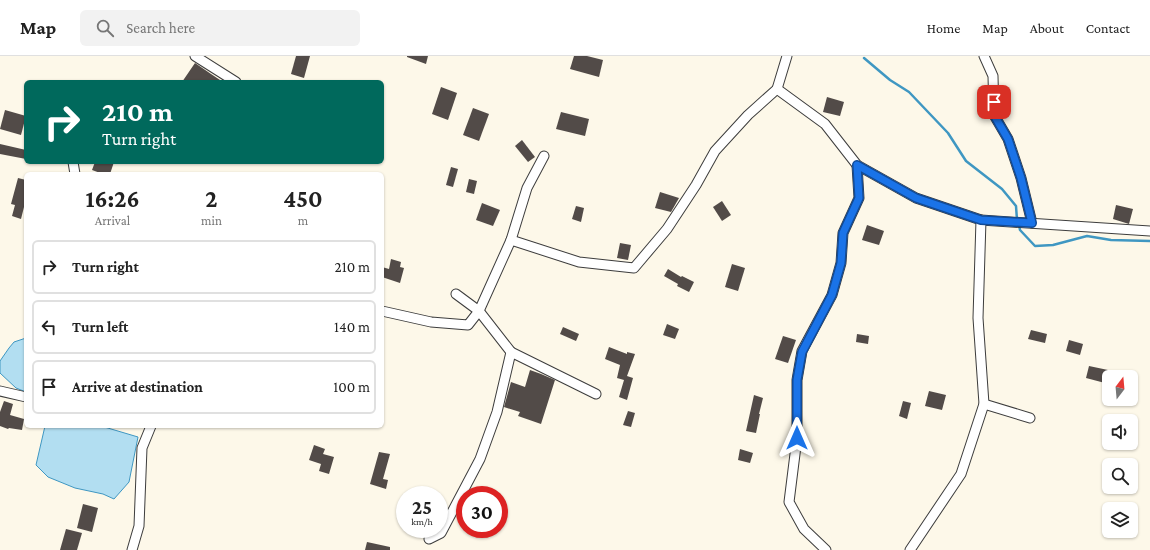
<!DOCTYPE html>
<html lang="en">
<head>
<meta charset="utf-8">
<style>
	body { margin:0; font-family:"Crimson Pro",serif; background:#f2f2f2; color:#222; height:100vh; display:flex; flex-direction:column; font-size:15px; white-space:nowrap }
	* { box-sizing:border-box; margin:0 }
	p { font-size:13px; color:#767676 }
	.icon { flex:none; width:22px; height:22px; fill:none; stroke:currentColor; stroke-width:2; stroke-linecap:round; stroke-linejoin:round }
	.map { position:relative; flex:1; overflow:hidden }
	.drawer { position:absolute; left:24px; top:116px; width:360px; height:256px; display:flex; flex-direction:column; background:#fff; border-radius:6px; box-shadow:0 1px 3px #0004 }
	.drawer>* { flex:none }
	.banner { position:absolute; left:24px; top:24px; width:360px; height:84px; border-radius:6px; box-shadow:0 1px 3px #0004; background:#00695c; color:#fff; overflow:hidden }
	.needle { width:26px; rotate:16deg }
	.buttons { position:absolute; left:1102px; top:314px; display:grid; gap:8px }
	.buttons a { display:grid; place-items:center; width:36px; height:36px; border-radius:6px; background:#fff; box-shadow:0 1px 3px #0004; font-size:20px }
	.speed { position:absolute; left:396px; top:430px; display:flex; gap:8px; font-size:20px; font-weight:700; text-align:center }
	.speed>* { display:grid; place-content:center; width:52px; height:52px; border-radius:50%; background:#fff; box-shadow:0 1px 3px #0004; line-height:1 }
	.speed small { font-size:10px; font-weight:400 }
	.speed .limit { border:6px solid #d22; background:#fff; color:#111 }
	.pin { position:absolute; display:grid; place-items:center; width:34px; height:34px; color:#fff; margin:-17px; border-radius:8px; box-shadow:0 2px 6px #0006 }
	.me { position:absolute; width:44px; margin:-22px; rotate:0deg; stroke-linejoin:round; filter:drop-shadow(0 0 3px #0008) }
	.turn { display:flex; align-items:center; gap:14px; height:84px; padding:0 12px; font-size:18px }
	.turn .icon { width:52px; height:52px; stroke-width:2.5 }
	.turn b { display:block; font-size:28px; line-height:34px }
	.eta { display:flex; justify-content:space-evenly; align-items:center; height:68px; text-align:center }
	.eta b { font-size:24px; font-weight:700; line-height:28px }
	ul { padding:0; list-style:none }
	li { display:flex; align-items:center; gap:12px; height:54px; margin:0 8px 6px; padding:0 4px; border:2px solid #e0e0e0; border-radius:6px }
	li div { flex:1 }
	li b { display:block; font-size:15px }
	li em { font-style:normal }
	header { display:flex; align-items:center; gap:24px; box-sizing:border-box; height:56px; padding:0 20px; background:#fff; border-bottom:1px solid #e0e0e0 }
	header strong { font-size:19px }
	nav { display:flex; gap:22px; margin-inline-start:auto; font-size:14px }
	.search { width:280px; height:36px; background:#f2f2f2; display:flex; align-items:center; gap:10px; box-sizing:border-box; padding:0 14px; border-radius:6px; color:#767676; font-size:15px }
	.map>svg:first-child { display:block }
</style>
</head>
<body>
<header>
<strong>Map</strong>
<div class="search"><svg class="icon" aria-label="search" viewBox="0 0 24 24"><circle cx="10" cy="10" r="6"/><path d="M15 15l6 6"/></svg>Search here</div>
<nav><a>Home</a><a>Map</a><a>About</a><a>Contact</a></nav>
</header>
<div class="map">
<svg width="1150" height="494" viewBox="0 0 1150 494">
	<rect width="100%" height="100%" fill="#fdf8e9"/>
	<!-- water -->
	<g fill="#b2def1" stroke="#3f97c2">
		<polygon points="26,282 26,336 16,332 0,317 0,305 9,292 14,286"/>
		<polygon points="45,370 101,370 138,381 129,426 114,443 103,438 75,432 48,421 36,409"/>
	</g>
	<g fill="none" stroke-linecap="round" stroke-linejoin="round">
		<!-- stream -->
		<g stroke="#3f97c2" stroke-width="2.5">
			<polyline points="864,2 890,24 909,36 948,77 966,105 1002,133 1016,150 1017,164"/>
			<polyline points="1019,169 1020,174 1035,190 1053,189 1087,180 1111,184 1150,185"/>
		</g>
	</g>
	<!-- building -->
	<g fill="#524b48">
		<polygon points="296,0 310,0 304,22 291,18"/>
		<polygon points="407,0 428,0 426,8 407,1"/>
		<polygon points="574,0 587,0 603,4 599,21 570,13"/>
		<polygon points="195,7 211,18 223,26 182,26"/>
		<polygon points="441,31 457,37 448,64 432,58"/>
		<polygon points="827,41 844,46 840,60 823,56"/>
		<polygon points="473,52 489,58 479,85 463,79"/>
		<polygon points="5,54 26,60 21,79 0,73"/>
		<polygon points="561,56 589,63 585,80 556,73"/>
		<polygon points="522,84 535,101 528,106 515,90"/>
		<polygon points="0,88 26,94 26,103 0,98"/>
		<polygon points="95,106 114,106 110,118 103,118 92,114"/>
		<polygon points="451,111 458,113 453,131 446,129"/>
		<polygon points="18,122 26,124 26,143 21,163 12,160 15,149 11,148"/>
		<polygon points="469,123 477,125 474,138 466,136"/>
		<polygon points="660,136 679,142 671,156 655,152"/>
		<polygon points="722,145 731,159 722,165 713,151"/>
		<polygon points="482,147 500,154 493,170 476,164"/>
		<polygon points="1116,149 1133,153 1129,168 1113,163"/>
		<polygon points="576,150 584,152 581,166 572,163"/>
		<polygon points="867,169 884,175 879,189 862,184"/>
		<polygon points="620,187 631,189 628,204 617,202"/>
		<polygon points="391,203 401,206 400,211 404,212 400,227 382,221 382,211 389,213"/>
		<polygon points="732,208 745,212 738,235 725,231"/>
		<polygon points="668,213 681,221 682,220 694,226 689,236 677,230 678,228 664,220"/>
		<polygon points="667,268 679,273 675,283 663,279"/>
		<polygon points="563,271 579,278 576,285 560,278"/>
		<polygon points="1031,274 1047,278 1045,287 1028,283"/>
		<polygon points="857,278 869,280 868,288 856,286"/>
		<polygon points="783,280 796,284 788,307 775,303"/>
		<polygon points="1069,284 1083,288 1080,299 1066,295"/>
		<polygon points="609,291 627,298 627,296 635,298 627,320 633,322 627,344 619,341 624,324 617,322 620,309 605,303"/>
		<polygon points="1089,310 1108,314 1105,327 1086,322"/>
		<polygon points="530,314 541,318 555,324 541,368 518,360 520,356 504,351 511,326 525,331"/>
		<polygon points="929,335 946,339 942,354 925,350"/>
		<polygon points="754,339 763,342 759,358 760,358 756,377 746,375"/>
		<polygon points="4,345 13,348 10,359 24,363 22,374 9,372 8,373 0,370 0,356"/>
		<polygon points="903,345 911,347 907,363 899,360"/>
		<polygon points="628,355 635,357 631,371 623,369"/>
		<polygon points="314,389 325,393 323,398 334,401 329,418 319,415 321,408 309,404"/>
		<polygon points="740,393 753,397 750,407 738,404"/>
		<polygon points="379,396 390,398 383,423 388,424 386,433 370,428"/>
		<polygon points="83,448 98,452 92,476 77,472"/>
		<polygon points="66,473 82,477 77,494 60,494"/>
		<polygon points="367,486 390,491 390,494 365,494"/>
	</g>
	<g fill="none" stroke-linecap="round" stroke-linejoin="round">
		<defs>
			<g id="minor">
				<polyline points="195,0 236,26"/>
				<polyline points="984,0 993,20 994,59 1008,83 1021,122 1032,167"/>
				<polyline points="777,33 825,68 857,109 916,142 981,164 978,262 984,348 961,418 910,494"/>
				<polyline points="73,106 75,118"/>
				<polyline points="981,164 1150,175"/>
				<polyline points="511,184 579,206 634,212 667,173 696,129 715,95 748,59 777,33 787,0"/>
				<polyline points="456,238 479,255 511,296"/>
				<polyline points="382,255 431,266 468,269 479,255 511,184 527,132 544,100"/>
				<polyline points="0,335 26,341"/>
				<polyline points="984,348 1030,362"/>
				<polyline points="429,483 441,477 480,403 497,356 511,296 596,338"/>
				<polyline points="132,494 139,470 142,392 151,370"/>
				<polyline points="826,494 804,473 789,446 797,382 797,324 802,295 832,239 841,207 843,177 859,142 857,109"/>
			</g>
		</defs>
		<!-- minor casing -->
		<use href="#minor" stroke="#3d3d3d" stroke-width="11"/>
		<!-- minor -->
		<use href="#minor" stroke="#fff" stroke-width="9"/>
	</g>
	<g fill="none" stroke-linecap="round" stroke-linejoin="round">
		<defs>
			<polyline id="route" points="797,382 797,324 802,296 832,239 841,207 843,177 859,142 857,109 916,142 981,164 1032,167 1021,122 1008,83 994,59 994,46"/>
		</defs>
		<!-- route casing -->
		<use href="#route" stroke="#114b97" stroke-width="10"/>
		<!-- route -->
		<use href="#route" stroke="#1a73e8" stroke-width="7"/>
	</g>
</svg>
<div class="buttons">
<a><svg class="needle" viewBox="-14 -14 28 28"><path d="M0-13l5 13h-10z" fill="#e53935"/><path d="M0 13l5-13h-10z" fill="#767676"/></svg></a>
<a><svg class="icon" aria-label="sound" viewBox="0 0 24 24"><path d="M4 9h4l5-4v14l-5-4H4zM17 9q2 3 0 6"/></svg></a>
<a><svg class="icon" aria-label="search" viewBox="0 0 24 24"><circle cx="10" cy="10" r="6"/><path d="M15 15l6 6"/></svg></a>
<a><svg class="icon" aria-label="layers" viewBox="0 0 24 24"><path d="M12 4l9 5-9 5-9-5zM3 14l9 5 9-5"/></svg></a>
</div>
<div class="speed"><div>25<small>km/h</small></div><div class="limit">30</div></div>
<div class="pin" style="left:994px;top:46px;background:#d93025"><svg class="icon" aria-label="arrive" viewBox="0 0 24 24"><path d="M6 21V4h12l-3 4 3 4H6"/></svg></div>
<svg class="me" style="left:797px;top:382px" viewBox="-20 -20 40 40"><path d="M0-17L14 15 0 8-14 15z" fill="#1a73e8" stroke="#fff" stroke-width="4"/></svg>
<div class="banner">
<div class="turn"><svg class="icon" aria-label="right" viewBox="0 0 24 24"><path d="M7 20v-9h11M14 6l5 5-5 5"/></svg><div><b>210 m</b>Turn right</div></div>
</div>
<section class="drawer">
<div class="eta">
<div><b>16:26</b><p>Arrival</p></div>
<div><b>2</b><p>min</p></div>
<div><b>450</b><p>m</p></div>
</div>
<ul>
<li><svg class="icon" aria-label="right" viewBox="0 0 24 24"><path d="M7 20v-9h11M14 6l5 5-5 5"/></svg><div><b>Turn right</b></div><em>210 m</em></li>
<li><svg class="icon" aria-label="left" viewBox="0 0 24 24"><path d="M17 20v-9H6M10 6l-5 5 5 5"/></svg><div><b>Turn left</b></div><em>140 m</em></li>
<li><svg class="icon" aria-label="arrive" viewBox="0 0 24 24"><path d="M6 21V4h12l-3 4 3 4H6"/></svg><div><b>Arrive at destination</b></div><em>100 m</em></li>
</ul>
</section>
</div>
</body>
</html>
